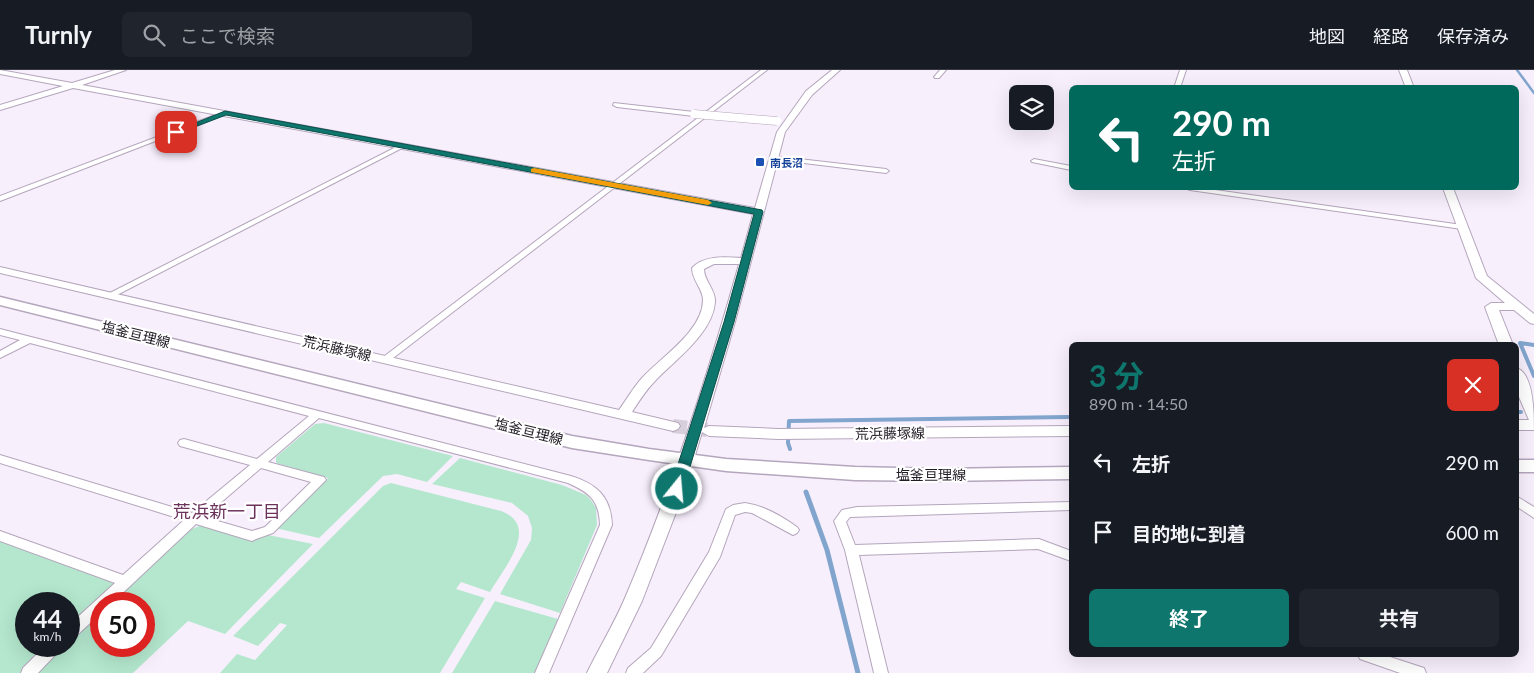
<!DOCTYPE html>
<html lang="ja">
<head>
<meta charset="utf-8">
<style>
	body { margin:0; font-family:Lato,"Noto Sans JP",sans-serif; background:#20242c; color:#f1f3f6; height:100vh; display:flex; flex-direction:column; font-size:19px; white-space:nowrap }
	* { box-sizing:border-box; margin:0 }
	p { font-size:16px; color:#9ea1a6 }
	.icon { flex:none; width:28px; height:28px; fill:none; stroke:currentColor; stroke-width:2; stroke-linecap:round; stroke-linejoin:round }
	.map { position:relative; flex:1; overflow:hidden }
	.sheet { position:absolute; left:1069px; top:272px; width:450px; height:315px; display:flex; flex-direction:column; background:#171b24; border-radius:8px; box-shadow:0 5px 20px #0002 }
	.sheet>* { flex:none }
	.hud { position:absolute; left:1069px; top:15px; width:450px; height:105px; border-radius:8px; box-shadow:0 5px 20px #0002; background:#00695c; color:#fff; overflow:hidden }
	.tools { position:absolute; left:1009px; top:15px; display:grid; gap:10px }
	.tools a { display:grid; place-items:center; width:45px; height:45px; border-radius:8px; background:#171b24; box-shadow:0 5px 20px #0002; font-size:25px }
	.speed { position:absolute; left:15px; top:522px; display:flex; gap:10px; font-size:25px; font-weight:700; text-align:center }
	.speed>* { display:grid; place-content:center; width:65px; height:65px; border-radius:50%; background:#171b24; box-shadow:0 5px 20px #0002; line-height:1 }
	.speed small { font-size:12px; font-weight:400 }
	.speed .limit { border:8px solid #d22; background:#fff; color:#111 }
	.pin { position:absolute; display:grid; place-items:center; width:42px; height:42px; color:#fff; margin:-21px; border-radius:10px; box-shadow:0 2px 8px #0006 }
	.me { position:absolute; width:55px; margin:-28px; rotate:17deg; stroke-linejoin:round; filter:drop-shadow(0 0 4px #0008) }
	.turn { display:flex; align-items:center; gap:18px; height:105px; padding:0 20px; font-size:22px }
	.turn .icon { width:65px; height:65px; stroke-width:2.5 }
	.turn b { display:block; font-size:35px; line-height:42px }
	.round { display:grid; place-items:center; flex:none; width:52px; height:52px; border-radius:8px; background:#20242c }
	.headline { display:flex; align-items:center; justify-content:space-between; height:85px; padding:0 20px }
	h1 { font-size:30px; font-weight:700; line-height:38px; color:#0f766e }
	.cta { display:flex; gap:10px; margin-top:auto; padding:10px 20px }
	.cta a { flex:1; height:58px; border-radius:8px; background:#0f766e; color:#fff; font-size:20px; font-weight:700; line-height:58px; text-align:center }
	.cta a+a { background:#20242c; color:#f1f3f6 }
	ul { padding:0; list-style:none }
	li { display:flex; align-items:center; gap:15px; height:70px; padding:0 20px }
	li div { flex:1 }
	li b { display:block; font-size:19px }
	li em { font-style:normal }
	header { display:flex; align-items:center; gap:30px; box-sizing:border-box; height:70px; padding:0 25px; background:#171b24; border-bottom:1px solid #363941 }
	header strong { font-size:24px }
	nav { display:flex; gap:28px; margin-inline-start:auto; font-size:18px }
	.search { width:350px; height:45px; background:#20242c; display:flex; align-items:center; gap:12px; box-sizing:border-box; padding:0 18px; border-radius:8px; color:#9ea1a6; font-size:19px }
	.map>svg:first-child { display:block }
</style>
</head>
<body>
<header>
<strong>Turnly</strong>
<div class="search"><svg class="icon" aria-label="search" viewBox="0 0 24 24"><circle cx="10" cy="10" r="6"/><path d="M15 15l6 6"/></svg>ここで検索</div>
<nav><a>地図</a><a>経路</a><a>保存済み</a></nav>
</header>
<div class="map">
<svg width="1534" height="603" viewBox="0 0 1534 603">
	<rect width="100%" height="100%" fill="#f8effd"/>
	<!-- green -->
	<g fill="#b4e7ce">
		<polygon points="324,353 453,386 427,412 397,404 383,406 319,468 275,458 328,408 276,393 276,387 315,354"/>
		<polygon points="460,388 562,415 586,425 591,430 596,438 597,455 560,543 500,524 531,470 532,458 528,446 512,433 432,414"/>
		<path d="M391 413 501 441C541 456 504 498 490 522L461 512 456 519 485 528 440 603H220L237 584 255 590 287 555 280 553 258 576 233 566 383 416Z"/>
		<polygon points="202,455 268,465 313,474 225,564 188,551 133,603 34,603 62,576 69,576 69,570 101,539 101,576 144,576 144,534 107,534 189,460"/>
		<polygon points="0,470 113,511 113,517 69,559 69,534 26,534 26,576 50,576 21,603 0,603"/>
		<polygon points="495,531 558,549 535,603 452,603"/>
	</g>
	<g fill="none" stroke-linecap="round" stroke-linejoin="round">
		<!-- stream-far2 -->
		<polyline stroke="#81a5cd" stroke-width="2.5" points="1517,0 1534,23"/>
		<!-- stream-far1 -->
		<g stroke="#81a5cd" stroke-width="4">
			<polyline points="1534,275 1520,273 1534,306"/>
			<polyline points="1516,342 1521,342"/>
			<polyline points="790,379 788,373 789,351 1068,347"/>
		</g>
		<!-- stream -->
		<polyline stroke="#81a5cd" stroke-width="5" points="806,422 827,480 858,603"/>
		<!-- secondary-tunnel -->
		<polyline stroke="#d8cfdc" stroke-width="14" stroke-dasharray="14 7" stroke-linecap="butt" points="673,356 707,360"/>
		<defs>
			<g id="street">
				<polygon points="761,0 767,0 388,292 382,292 380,290 382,288"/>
				<polygon points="940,0 946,0 939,8 935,8 934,7"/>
				<polygon points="1180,0 1186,0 1180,18 1174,18"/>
				<polygon points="223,42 228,43 0,131 0,126"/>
				<polygon points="402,74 405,76 404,77 113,227 107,227 106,225"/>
				<polygon points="773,86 886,99 889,101 886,103 771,89 771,87"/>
				<polygon points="1034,89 1071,96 1071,100 1032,92 1031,91"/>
				<polygon points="1186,118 1201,118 1462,155 1466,157 1462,159 1190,120"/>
				<path d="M0 259 571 406C597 414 611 427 612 455L549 603H535L600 455C599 430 590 423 568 413L319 348 268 392 324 407 326 410 273 463 256 469 252 471 196 454 111 534H101V543L74 568 69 570V555L115 513 0 471V461L123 505 184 450 0 393V385L192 443 250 395 180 376 178 373 180 370 184 369 257 389 309 346 30 273 0 288V281L20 270 0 265ZM261 398 311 412 265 457 252 461 204 447Z"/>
				<polygon points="1516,426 1534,437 1534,448 1516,436"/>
				<polygon points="1071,432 1071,440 850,447 846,452 855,475 1039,469 1071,481 1071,491 1038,479 859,485 888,603 874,603 845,480 834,451 842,440 857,437"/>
				<path d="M745 433C765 436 781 446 797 457L799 460 797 463 793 465 752 443 745 442 735 445 720 487 661 586 643 603H626L628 598 651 578 709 482 726 439 733 435Z"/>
				<polygon points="45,576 62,576 60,580 38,603 21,603 23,598"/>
				<polygon points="1358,585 1384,585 1424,598 1426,603 1400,603 1360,589"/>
			</g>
			<g id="secondary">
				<path d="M0 0 72 13 115 0H126L82 15 755 138 777 62 806 21 832 0H840L812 25 785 62 735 252 704 358 709 356 779 359 1071 356V366L779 369 709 366 702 362 685 419 642 531 607 603H587C599 578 614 554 625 528 671 420 707 308 739 194H714L704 199C704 211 716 220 715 232 713 263 675 290 655 311 646 320 639 331 632 342L678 353 680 356 678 359 673 361 0 203V197L619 340C627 329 633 318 642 308 660 288 703 261 703 230 703 219 692 210 692 198 704 185 725 187 741 188L753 144 73 18 0 40V35L63 16 0 4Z"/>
				<polygon points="1399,0 1407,0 1414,18 1406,18"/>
				<polygon points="614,33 694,42 698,44 694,46 617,37 613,35"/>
				<polygon points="1443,118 1453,118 1487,206 1534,244 1534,254 1530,253 1514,240 1499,240 1513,275 1499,275 1485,237 1491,233 1505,233 1476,208"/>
				<path d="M1516 298C1534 302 1534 345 1534 360H1516V350H1529L1516 320Z"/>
			</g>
			<g id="primary">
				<polygon points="0,227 572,366 649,379 726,389 855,397 942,399 1071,397 1071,409 942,411 855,410 726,401 649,390 572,378 0,235"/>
				<rect x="1516" y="390" width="18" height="12"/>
			</g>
		</defs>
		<!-- street casing -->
		<use href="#street" stroke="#b4a6bc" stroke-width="2"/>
		<!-- secondary casing -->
		<use href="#secondary" stroke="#b4a6bc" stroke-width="2"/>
		<!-- primary casing -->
		<use href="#primary" stroke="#b4a6bc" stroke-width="3"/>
		<!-- street -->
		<use href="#street" fill="#fff" fill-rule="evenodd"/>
		<!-- secondary -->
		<use href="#secondary" fill="#fff" fill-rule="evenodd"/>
		<!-- primary -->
		<use href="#primary" fill="#fff" fill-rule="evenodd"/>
		<defs>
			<polyline id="secondary-bridge" points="694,44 777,51"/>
		</defs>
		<!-- secondary-bridge casing -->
		<use href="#secondary-bridge" stroke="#b4a6bc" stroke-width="9" stroke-linecap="butt"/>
		<!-- secondary-bridge -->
		<use href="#secondary-bridge" stroke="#fff" stroke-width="8"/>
	</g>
	<!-- route -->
	<polygon fill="#0f766e" stroke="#0a4d48" points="225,41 762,140 763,142 734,252 682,423 672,423 670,419 724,252 754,144 226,45 179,63 173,62"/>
	<!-- slow -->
	<polygon fill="#f59e0b" points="534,98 708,130 712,133 708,135 531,102 531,99"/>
	<!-- markers -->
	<rect fill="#1a4fb4" stroke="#fff" stroke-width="2" x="755" y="87" width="10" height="10" rx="2.5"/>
	<g text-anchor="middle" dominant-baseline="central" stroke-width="4.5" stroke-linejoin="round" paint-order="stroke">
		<!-- far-transit labels -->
		<g font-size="11" font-weight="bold" fill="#164399" stroke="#fff" text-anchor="start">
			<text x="770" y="92">南長沼</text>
		</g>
		<!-- street labels -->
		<g font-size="14" fill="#211c24" stroke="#fff">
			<text transform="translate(136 264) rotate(14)">塩釜亘理線</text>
			<text transform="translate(337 278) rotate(13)">荒浜藤塚線</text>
			<text transform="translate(529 361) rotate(14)">塩釜亘理線</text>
			<text transform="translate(890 363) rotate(-1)">荒浜藤塚線</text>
			<text x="931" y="404">塩釜亘理線</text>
		</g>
		<!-- near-neighbourhood labels -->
		<g font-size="18" fill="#6b325c" stroke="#fff">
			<text x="227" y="441">荒浜新一丁目</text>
		</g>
	</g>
</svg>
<div class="tools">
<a><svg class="icon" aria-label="layers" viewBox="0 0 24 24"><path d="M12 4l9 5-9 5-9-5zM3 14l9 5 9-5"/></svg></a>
</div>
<div class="speed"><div>44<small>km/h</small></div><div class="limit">50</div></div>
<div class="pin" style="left:176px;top:62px;background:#d93025"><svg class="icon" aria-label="arrive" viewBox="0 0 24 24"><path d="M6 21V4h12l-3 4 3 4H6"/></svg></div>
<svg class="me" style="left:677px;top:419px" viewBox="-20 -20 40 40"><circle r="17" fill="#0f766e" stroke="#fff" stroke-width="3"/><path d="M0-11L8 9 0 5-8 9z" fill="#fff"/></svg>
<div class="hud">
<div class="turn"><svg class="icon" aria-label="left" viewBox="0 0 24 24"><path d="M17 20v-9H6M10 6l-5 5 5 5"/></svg><div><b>290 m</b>左折</div></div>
</div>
<section class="sheet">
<div class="headline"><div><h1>3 分</h1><p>890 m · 14:50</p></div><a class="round" style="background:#d93025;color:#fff"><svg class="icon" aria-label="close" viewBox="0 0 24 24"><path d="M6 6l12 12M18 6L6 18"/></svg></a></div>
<ul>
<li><svg class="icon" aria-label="left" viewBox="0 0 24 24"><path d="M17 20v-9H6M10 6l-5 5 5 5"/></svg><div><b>左折</b></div><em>290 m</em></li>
<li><svg class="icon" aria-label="arrive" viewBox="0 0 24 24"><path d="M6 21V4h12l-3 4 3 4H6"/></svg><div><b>目的地に到着</b></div><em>600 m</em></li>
</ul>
<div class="cta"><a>終了</a><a>共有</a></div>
</section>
</div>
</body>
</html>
